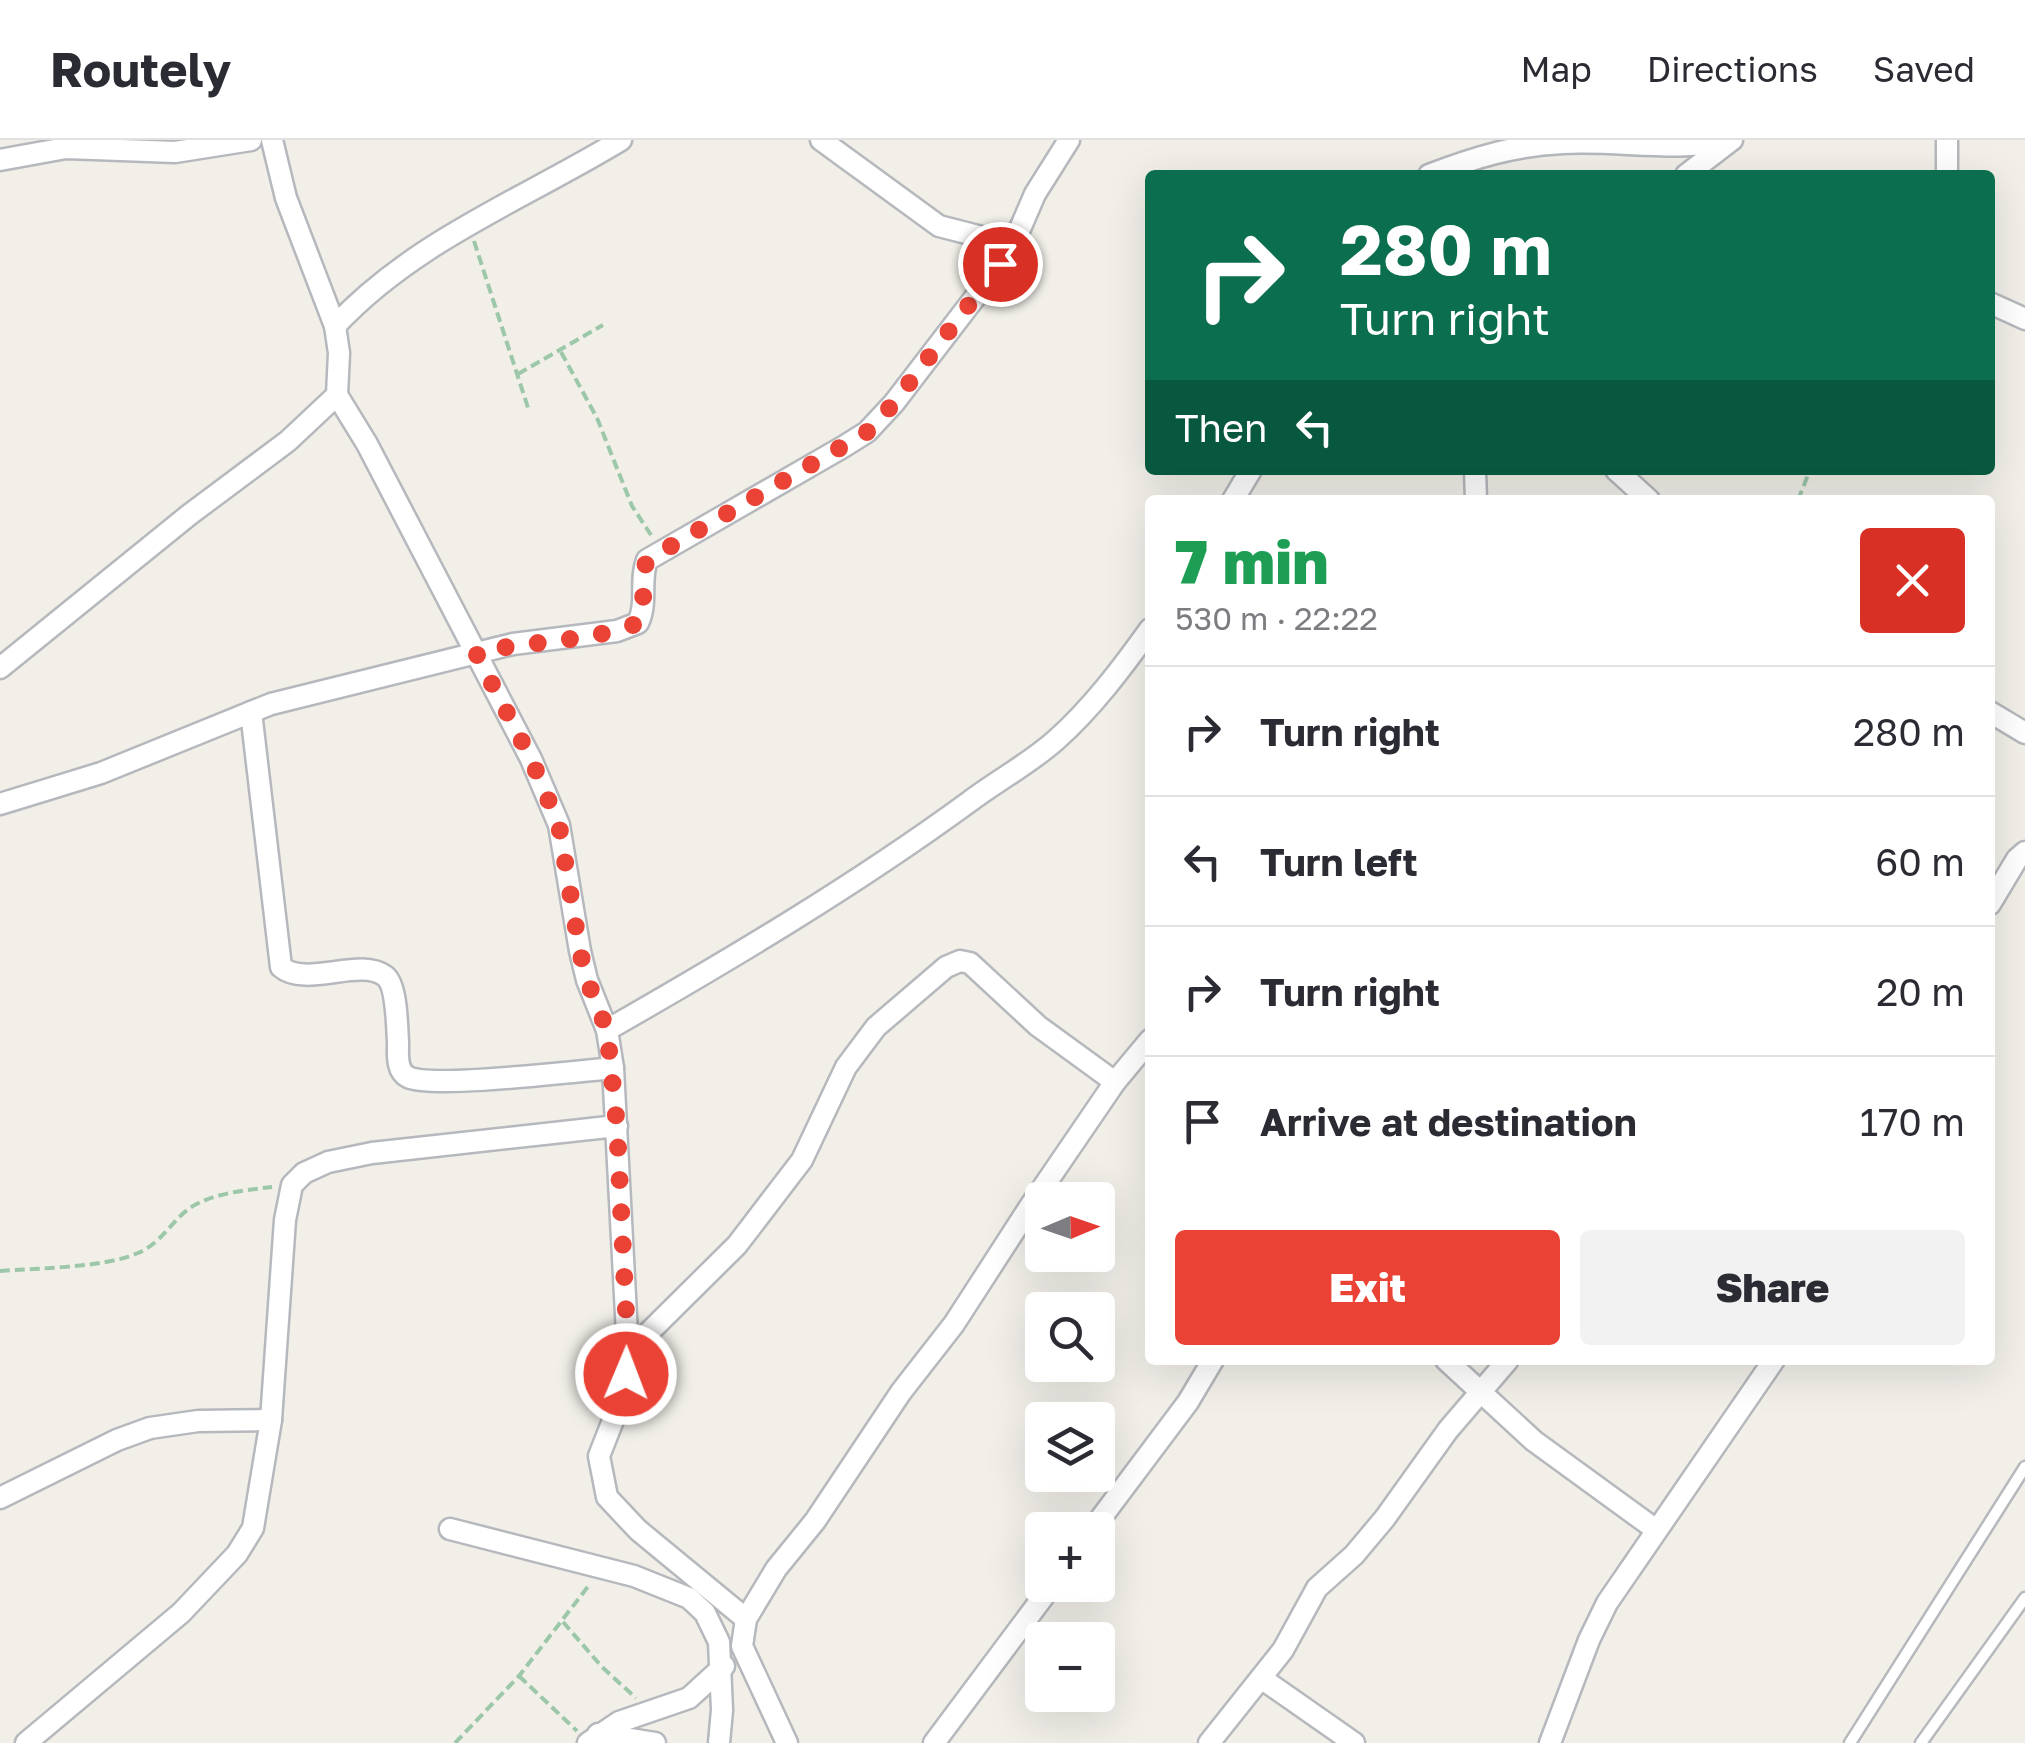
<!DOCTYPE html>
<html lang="en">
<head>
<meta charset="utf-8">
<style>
	body { margin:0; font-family:"Golos Text",sans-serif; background:#f2f2f3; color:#2b2b33; height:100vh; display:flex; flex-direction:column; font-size:38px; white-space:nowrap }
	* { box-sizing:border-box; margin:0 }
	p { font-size:32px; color:#7c7c81 }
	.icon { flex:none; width:55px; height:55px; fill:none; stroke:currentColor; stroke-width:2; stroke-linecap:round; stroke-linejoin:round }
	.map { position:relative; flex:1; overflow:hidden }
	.panel { position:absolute; left:1145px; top:355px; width:850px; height:870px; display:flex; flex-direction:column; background:#fff; border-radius:10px; box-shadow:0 10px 40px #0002 }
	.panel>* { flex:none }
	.guide { position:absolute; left:1145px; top:30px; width:850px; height:305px; border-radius:10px; box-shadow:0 10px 40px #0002; background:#0b6e4f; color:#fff; overflow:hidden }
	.needle { width:65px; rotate:88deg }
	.buttons { position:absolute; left:1025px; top:1042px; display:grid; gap:20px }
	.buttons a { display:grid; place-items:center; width:90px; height:90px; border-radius:10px; background:#fff; box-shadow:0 10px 40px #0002; font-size:50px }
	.pin { position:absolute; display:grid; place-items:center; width:85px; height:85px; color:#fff; margin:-42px; border:5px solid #fff; border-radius:50%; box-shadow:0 2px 10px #0007 }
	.me { position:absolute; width:110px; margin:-55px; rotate:1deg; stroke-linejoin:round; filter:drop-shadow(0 0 8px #0008) }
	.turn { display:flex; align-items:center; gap:35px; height:210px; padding:0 30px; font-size:45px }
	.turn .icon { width:130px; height:130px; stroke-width:2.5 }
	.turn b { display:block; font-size:70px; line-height:85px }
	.then { display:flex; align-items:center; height:95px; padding:0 30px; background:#0003; gap:20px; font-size:38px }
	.round { display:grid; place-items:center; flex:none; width:105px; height:105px; border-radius:10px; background:#f2f2f3 }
	.headline { display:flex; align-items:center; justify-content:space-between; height:170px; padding:0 30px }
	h1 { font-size:60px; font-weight:800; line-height:75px; color:#1e9e55 }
	.button { display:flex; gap:20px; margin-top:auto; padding:20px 30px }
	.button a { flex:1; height:115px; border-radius:10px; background:#ea4335; color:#fff; font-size:40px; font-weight:800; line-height:115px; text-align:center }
	.button a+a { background:#f2f2f3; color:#2b2b33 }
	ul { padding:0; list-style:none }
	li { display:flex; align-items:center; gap:30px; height:130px; padding:0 30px; border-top:2px solid #e1e1e2 }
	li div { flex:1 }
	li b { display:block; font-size:38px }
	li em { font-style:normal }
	header { display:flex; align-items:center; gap:60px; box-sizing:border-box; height:140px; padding:0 50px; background:#fff; border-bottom:2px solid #e1e1e2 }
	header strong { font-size:48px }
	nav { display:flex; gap:55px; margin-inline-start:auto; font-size:35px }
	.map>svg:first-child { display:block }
</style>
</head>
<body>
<header>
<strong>Routely</strong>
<nav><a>Map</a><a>Directions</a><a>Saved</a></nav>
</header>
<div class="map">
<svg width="2025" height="1603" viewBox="0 0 2025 1603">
	<rect width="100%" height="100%" fill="#f1efe8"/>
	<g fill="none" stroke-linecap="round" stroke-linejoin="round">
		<defs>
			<g id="lane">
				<polyline points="1850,1603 2025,1327"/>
				<polyline points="1921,1603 2025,1458"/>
			</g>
			<g id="street">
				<polyline points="821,0 939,86 1013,105"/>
				<polyline points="0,20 66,8 175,12 251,0"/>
				<path d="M1429 35C1473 18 1515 5 1563 3 1618 0 1678 12 1732 0"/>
				<polyline points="1686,35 1729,2"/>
				<polyline points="1947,35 1947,0"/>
				<polyline points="1990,163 2025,179"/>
				<path d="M335 186C414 101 524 59 621 0"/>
				<polyline points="337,255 367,304 531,619 559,685 580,811 587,840 607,890 613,928 628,1213 623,1255 599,1316 607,1357 638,1390 746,1479"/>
				<polyline points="1475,330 1476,360"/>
				<polyline points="1616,330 1649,360"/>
				<polyline points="1233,360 1251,330"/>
				<polyline points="0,528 189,375 288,301 337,255 339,213 335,186 286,58 272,0"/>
				<path d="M251 572 281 827C306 848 360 817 385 836 397 845 397 887 398 902 398 914 396 931 408 937 431 949 578 931 613 928"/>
				<polyline points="1990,572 2025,593"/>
				<path d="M0 664 101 633 271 564 513 504 617 491 638 483C648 462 639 441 647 420L843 307 867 292 894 263 986 143 1013 105 1035 54 1069 0"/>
				<polyline points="1990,764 2017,719 2025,712"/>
				<path d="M607 890C731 819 854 746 969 662 998 640 1029 624 1056 600 1092 568 1122 528 1150 489"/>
				<polyline points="628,1213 737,1105 802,1020 846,927 876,887 946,827 960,821 970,823 1038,886 1115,942"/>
				<polyline points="1446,1220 1534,1301 1655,1389"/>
				<polyline points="0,1358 117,1300 150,1288 198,1281 271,1280"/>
				<polyline points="450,1389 634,1436 689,1458 705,1473 719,1502 722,1570 719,1603"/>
				<polyline points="1092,1390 1188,1262 1213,1220"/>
				<polyline points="1261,1538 1354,1603"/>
				<polyline points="598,1594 655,1603"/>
				<polyline points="26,1603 181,1473 237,1414 253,1388 271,1280 285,1080 292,1045 304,1033 328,1022 372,1013 617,986"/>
				<polyline points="588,1603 619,1582 689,1558 724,1526"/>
				<polyline points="787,1603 742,1506 746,1479 776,1429 815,1381 901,1252 954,1184 1029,1068 1115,942 1150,900"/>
				<polyline points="934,1603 1052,1445"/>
				<polyline points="1209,1603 1283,1510 1317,1448 1354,1415 1385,1378 1448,1290 1508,1220"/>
				<polyline points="1550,1603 1589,1500 1607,1463 1774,1220"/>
			</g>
		</defs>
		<!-- lane casing -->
		<use href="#lane" stroke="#b5b8bc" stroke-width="15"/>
		<!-- street casing -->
		<use href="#street" stroke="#b5b8bc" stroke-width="25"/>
		<!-- path -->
		<g stroke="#9cc7a9" stroke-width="4" stroke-dasharray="10 5" stroke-linecap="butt">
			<polyline points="474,101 529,271"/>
			<polyline points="561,212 597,278 632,366 651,395"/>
			<polyline points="518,234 603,185"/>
			<polyline points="1798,360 1810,330"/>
			<path d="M0 1131C39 1128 103 1128 138 1113 163 1102 171 1081 190 1068 212 1053 247 1050 272 1047"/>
			<polyline points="563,1482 602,1527 636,1558"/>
			<polyline points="519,1536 577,1591"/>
			<polyline points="455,1603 519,1536 590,1444"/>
		</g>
		<!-- lane -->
		<use href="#lane" stroke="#fff" stroke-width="10"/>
		<!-- street -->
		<use href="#street" stroke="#fff" stroke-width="20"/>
	</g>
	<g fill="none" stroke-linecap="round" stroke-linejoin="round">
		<!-- route -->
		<path stroke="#ea4335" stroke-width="18" stroke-dasharray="0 32.4" d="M626 1234 628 1213 617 986 607 890 587 840 580 812 559 685 531 619 476 513C529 500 588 503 638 483 648 462 639 441 647 420L867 292 894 263 1000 124"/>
	</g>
</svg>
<div class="buttons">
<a><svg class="needle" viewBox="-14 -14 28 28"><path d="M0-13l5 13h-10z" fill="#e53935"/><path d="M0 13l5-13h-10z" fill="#7c7c81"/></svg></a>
<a><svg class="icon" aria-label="search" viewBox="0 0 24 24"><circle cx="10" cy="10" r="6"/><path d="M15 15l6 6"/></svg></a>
<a><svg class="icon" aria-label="layers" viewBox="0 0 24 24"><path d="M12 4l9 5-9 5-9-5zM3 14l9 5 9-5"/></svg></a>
<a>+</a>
<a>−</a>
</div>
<div class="pin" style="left:1000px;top:124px;background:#d93025"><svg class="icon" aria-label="arrive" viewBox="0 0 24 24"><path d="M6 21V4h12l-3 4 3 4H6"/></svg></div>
<svg class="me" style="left:626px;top:1234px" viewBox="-20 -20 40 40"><circle r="17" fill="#ea4335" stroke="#fff" stroke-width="3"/><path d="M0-11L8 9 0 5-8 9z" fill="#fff"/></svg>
<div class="guide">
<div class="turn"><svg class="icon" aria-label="right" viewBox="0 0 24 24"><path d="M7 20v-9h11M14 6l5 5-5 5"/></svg><div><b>280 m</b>Turn right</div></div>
<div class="then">Then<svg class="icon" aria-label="left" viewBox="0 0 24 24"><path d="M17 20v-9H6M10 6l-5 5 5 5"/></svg></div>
</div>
<section class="panel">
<div class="headline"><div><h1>7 min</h1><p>530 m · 22:22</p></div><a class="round" style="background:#d93025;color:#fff"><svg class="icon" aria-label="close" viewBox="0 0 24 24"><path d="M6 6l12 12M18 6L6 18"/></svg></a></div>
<ul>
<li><svg class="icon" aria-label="right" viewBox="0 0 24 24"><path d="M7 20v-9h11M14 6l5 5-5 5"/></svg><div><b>Turn right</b></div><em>280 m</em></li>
<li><svg class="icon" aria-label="left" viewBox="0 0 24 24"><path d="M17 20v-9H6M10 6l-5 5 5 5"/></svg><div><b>Turn left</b></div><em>60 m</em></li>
<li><svg class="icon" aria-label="right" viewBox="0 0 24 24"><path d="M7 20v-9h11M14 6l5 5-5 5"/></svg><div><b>Turn right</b></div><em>20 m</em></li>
<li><svg class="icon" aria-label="arrive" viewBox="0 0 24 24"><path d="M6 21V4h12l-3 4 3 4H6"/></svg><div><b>Arrive at destination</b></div><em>170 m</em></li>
</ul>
<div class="button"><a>Exit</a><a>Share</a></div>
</section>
</div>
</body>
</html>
